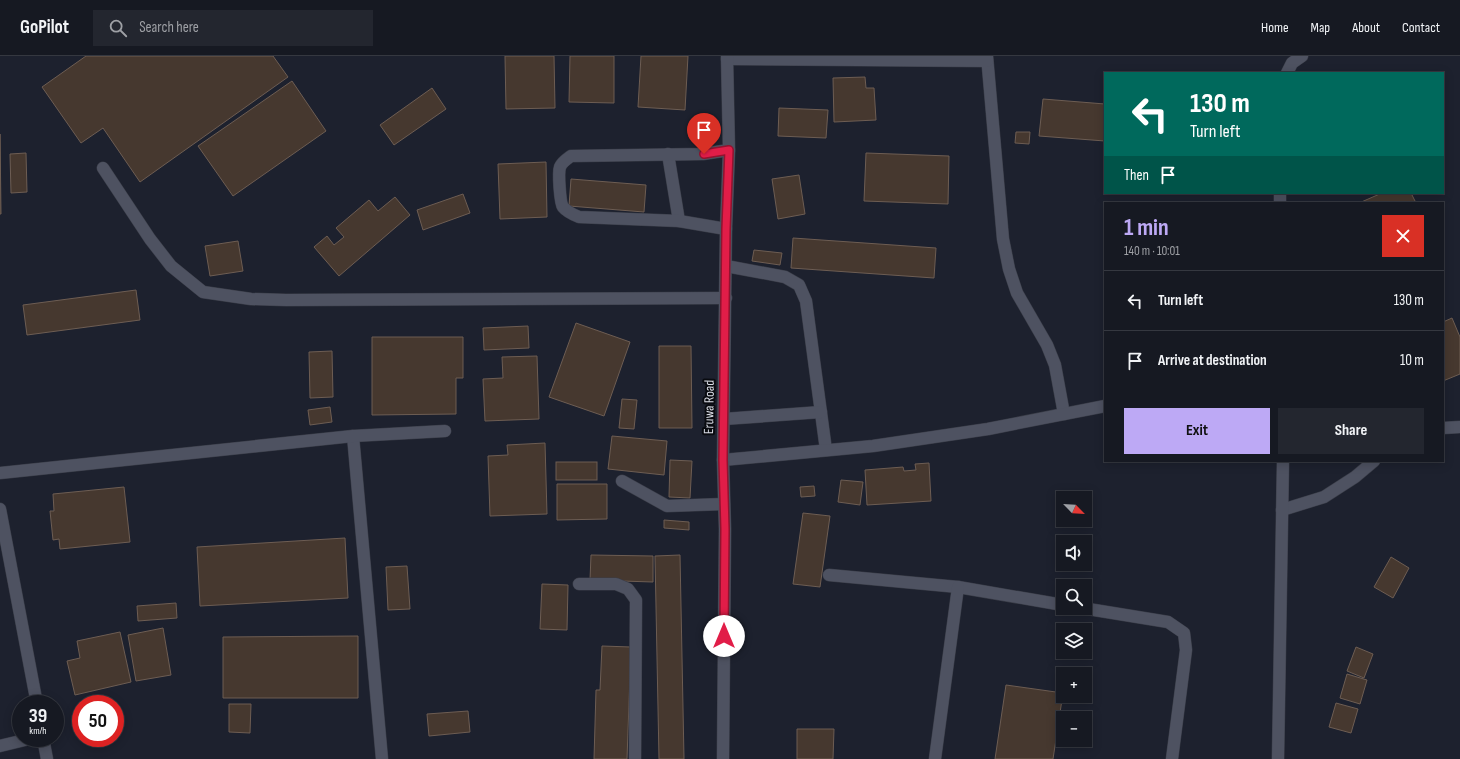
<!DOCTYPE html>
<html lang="en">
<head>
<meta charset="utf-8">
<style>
	body { margin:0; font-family:"Sofia Sans Condensed",sans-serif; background:#23262f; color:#f1f3f6; height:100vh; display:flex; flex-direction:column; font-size:15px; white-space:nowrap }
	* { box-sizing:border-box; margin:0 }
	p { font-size:13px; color:#9ea0a5 }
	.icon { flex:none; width:22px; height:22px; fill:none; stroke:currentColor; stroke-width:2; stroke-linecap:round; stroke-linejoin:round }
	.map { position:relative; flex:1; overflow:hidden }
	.sheet { position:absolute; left:1104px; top:146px; width:340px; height:260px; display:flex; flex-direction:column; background:#161922; border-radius:0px; box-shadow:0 2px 10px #0003,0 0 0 1px #353840 }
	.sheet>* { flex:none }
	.banner { position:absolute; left:1104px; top:16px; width:340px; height:122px; border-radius:0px; box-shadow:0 2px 10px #0003,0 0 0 1px #353840; background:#00695c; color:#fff; overflow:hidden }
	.needle { width:26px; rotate:115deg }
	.fabs { position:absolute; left:1056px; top:435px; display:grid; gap:8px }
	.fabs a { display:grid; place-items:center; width:36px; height:36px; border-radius:0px; background:#161922; box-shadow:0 2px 10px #0003,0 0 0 1px #353840; font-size:20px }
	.speed { position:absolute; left:12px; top:639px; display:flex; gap:8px; font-size:20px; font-weight:700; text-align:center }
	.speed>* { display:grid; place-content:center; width:52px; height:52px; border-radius:50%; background:#161922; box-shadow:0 2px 10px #0003,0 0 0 1px #353840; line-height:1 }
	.speed small { font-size:10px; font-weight:400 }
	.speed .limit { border:6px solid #d22; background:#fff; color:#111 }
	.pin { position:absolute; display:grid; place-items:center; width:34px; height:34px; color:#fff; margin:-41px -17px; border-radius:50% 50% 50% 0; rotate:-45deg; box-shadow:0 0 4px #0007 }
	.pin .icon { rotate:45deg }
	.me { position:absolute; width:44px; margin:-22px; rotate:0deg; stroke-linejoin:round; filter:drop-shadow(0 0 3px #0008) }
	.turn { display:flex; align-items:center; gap:14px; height:84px; padding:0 20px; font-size:18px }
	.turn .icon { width:52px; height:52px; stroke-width:2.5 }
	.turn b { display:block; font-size:28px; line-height:34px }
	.then { display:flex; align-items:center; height:38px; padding:0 20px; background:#0003; gap:8px; font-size:15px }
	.round { display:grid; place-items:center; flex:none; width:42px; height:42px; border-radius:0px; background:#23262f }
	.overview { display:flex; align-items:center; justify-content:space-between; height:68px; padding:0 20px }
	h1 { font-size:24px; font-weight:700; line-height:30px; color:#bda9f5 }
	.primary-button { display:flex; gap:8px; margin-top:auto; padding:8px 20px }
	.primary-button a { flex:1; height:46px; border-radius:0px; background:#bda9f5; color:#111; font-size:16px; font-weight:700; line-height:46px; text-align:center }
	.primary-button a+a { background:#23262f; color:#f1f3f6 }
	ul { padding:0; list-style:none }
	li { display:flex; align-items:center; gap:12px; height:60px; padding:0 20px; border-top:1px solid #353840 }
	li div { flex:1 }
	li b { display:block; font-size:15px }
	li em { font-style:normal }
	header { display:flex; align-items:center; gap:24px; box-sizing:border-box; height:56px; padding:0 20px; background:#161922; border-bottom:1px solid #353840 }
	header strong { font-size:19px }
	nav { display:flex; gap:22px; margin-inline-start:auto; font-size:14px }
	.search { width:280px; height:36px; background:#23262f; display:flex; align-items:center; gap:10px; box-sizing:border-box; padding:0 14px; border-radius:0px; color:#9ea0a5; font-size:15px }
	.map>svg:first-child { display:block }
</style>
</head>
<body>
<header>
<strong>GoPilot</strong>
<div class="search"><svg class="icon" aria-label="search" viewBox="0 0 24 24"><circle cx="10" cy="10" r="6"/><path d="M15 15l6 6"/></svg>Search here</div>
<nav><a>Home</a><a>Map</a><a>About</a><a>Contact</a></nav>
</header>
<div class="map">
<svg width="1460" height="703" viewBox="0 0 1460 703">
	<rect width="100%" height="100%" fill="#1d212e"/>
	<!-- building -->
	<g fill="#46382f" stroke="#6d5d53">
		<polygon points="86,0 273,0 288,21 140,126 103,72 81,87 42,31"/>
		<polygon points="505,0 554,0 555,52 506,53"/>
		<polygon points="570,0 614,0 614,47 569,46"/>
		<polygon points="641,0 688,0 685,54 638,51"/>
		<polygon points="865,21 866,32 874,32 876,64 834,66 833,22"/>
		<polygon points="292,25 326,75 233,140 198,90"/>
		<polygon points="432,32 446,53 394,89 380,69"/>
		<polygon points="1043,43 1105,48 1105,85 1039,80"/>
		<polygon points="779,52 828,54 826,82 778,80"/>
		<polygon points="1016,76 1030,76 1029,88 1015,87"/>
		<polygon points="0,78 1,158 0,158"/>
		<polygon points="26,97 27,136 11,137 10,98"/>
		<polygon points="866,97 949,100 948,148 864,145"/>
		<polygon points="546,106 547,161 500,163 498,108"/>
		<polygon points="799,119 805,158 778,163 772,123"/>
		<polygon points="571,123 646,129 644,156 569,150"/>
		<polygon points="1382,137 1411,137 1416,147 1359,147"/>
		<polygon points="463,138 470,157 423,174 417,154"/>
		<polygon points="395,141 410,159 339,220 314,191 327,180 334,189 344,181 336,172 369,144 378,155"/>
		<polygon points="793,182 936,192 934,222 791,212"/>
		<polygon points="238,185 243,215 210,220 205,190"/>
		<polygon points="754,194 782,197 780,209 752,205"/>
		<polygon points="136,234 140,264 27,279 23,249"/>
		<polygon points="1452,262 1460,281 1460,318 1443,325 1443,266"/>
		<polygon points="576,267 630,286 604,360 549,341"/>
		<polygon points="528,270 529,292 484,294 483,272"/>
		<polygon points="372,281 463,281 463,322 456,322 456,358 372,359"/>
		<polygon points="659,290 691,290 692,372 659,372"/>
		<polygon points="332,295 333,341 310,342 309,296"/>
		<polygon points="537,300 539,363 485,365 483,323 503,322 502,301"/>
		<polygon points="622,343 637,344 634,373 619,372"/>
		<polygon points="330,351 332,366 310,369 308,354"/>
		<polygon points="612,380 667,385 664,419 608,413"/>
		<polygon points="545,387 547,458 490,460 488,400 508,399 507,389"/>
		<polygon points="670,404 692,405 690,442 669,441"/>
		<rect x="556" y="406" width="41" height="18"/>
		<polygon points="929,407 931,445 867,449 865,414 903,411 904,415 916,414 915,408"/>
		<polygon points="841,424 863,426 860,449 838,446"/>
		<polygon points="557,428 607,428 607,463 557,464"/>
		<polygon points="814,430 815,440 801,441 800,431"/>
		<polygon points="124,431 130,486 60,493 59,483 53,484 50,455 54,455 53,438"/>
		<polygon points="803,457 830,460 820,531 793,528"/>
		<polygon points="664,464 689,466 689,474 664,472"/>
		<polygon points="345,482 348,542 200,550 197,491"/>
		<polygon points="591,499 653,500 653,526 590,524"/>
		<polygon points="680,499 684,703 659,703 655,500"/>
		<polygon points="1391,501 1409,512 1393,542 1374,531"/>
		<polygon points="407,510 410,553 388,554 386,511"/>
		<polygon points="542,528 568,529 567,574 540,573"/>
		<polygon points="176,547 177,562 138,565 137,550"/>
		<polygon points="163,572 171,619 136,625 128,579"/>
		<polygon points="120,576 131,626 75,639 67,605 80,602 77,585"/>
		<polygon points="358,580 358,642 223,642 223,581"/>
		<polygon points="602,590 631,591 627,703 594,703 596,634 600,634"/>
		<polygon points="1356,591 1373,598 1364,622 1347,615"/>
		<polygon points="1347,618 1367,624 1360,648 1340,642"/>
		<polygon points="1006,629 1063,637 1053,703 995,703"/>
		<polygon points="1336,647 1358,653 1351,677 1329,671"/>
		<polygon points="229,648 251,648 250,677 229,676"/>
		<polygon points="468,655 470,676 429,680 427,658"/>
		<polygon points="797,673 834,673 833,703 797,703"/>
	</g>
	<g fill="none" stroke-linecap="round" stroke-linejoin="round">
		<defs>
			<g id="lane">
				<polyline points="987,0 1003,183 1009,213 1017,237 1047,289 1055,309 1064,358"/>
				<polyline points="727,3 987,5"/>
				<polyline points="668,98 679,165"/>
				<polyline points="103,112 150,183 171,210 203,236 251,243 286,244 726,242"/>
				<path d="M726 173 679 165 579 161C574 159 567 156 563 151 560 147 558 117 560 111 562 106 567 103 571 100L703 98 729 94"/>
				<polyline points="726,210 785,221 799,229 806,245 826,394"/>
				<polyline points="724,363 821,356"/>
				<polyline points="1443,372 1460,371"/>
				<polyline points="622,425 667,450 724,448"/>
				<polyline points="1282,454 1324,441 1355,421 1374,405"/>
				<polyline points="829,519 958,531 1063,549"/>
				<polyline points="579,528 616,528 628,533 636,544 635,703"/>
				<polyline points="1082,552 1168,566 1184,577 1186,594 1172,703"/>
				<polyline points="935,703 958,531"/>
			</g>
			<g id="street">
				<polyline points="1287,17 1292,7 1302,0"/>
				<polyline points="1280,137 1280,147"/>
				<polyline points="353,380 382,703"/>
				<polyline points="723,404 873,390 988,373 1105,350"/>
				<polyline points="0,417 353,380 445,375"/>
				<polyline points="0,453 37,648"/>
				<polyline points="43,682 47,703"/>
				<polyline points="0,690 33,682"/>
				<polyline points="1278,703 1283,405"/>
			</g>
			<polyline id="secondary" points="723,703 725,473 723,404 726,173 729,94 727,0"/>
		</defs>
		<!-- lane casing -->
		<use href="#lane" stroke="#3a3d48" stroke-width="13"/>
		<!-- street casing -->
		<use href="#street" stroke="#3a3d48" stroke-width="13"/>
		<!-- secondary casing -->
		<use href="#secondary" stroke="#3a3d48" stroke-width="13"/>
		<!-- lane -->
		<use href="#lane" stroke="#4e5261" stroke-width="12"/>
		<!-- street -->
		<use href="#street" stroke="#4e5261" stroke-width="12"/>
		<!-- secondary -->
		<use href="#secondary" stroke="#4e5261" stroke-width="12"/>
	</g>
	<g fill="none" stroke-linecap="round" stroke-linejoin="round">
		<defs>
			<polyline id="route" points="704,98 729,94 726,173 723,404 725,473 724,580"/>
		</defs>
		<!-- route casing -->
		<use href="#route" stroke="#92132f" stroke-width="10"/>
		<!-- route -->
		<use href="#route" stroke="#e11d48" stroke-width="7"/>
	</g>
	<g text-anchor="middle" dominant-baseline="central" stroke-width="4" stroke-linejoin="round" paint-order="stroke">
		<!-- street labels -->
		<g font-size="14" fill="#dadde6" stroke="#090b10">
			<text transform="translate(709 351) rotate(-89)">Eruwa Road</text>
		</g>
	</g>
</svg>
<div class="fabs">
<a><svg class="needle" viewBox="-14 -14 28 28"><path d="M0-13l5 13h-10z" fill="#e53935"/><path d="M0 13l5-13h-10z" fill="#9ea0a5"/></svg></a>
<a><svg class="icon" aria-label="sound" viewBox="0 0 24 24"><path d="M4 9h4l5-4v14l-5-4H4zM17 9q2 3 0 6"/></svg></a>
<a><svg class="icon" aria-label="search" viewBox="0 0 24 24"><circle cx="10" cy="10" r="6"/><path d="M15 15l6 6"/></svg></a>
<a><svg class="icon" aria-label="layers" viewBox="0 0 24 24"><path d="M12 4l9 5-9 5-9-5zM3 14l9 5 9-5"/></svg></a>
<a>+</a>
<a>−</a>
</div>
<div class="speed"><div>39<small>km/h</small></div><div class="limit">50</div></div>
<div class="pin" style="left:704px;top:98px;background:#d93025"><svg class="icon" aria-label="arrive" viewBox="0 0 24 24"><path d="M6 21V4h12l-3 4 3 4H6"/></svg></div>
<svg class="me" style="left:724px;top:580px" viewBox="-20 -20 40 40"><circle r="19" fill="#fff"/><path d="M0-13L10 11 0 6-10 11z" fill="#e11d48"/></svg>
<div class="banner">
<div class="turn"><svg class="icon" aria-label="left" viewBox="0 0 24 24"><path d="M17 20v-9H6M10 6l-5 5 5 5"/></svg><div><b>130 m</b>Turn left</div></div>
<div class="then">Then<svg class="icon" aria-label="arrive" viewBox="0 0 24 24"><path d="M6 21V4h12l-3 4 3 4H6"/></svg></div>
</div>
<section class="sheet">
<div class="overview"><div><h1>1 min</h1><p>140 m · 10:01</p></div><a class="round" style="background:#d93025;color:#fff"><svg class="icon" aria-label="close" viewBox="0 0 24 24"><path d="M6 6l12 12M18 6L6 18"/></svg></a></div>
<ul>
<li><svg class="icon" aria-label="left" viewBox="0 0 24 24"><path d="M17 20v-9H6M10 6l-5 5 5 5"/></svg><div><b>Turn left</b></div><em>130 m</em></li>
<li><svg class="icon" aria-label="arrive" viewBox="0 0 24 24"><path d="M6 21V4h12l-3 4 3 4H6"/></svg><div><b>Arrive at destination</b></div><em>10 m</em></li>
</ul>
<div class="primary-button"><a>Exit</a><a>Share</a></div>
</section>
</div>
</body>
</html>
